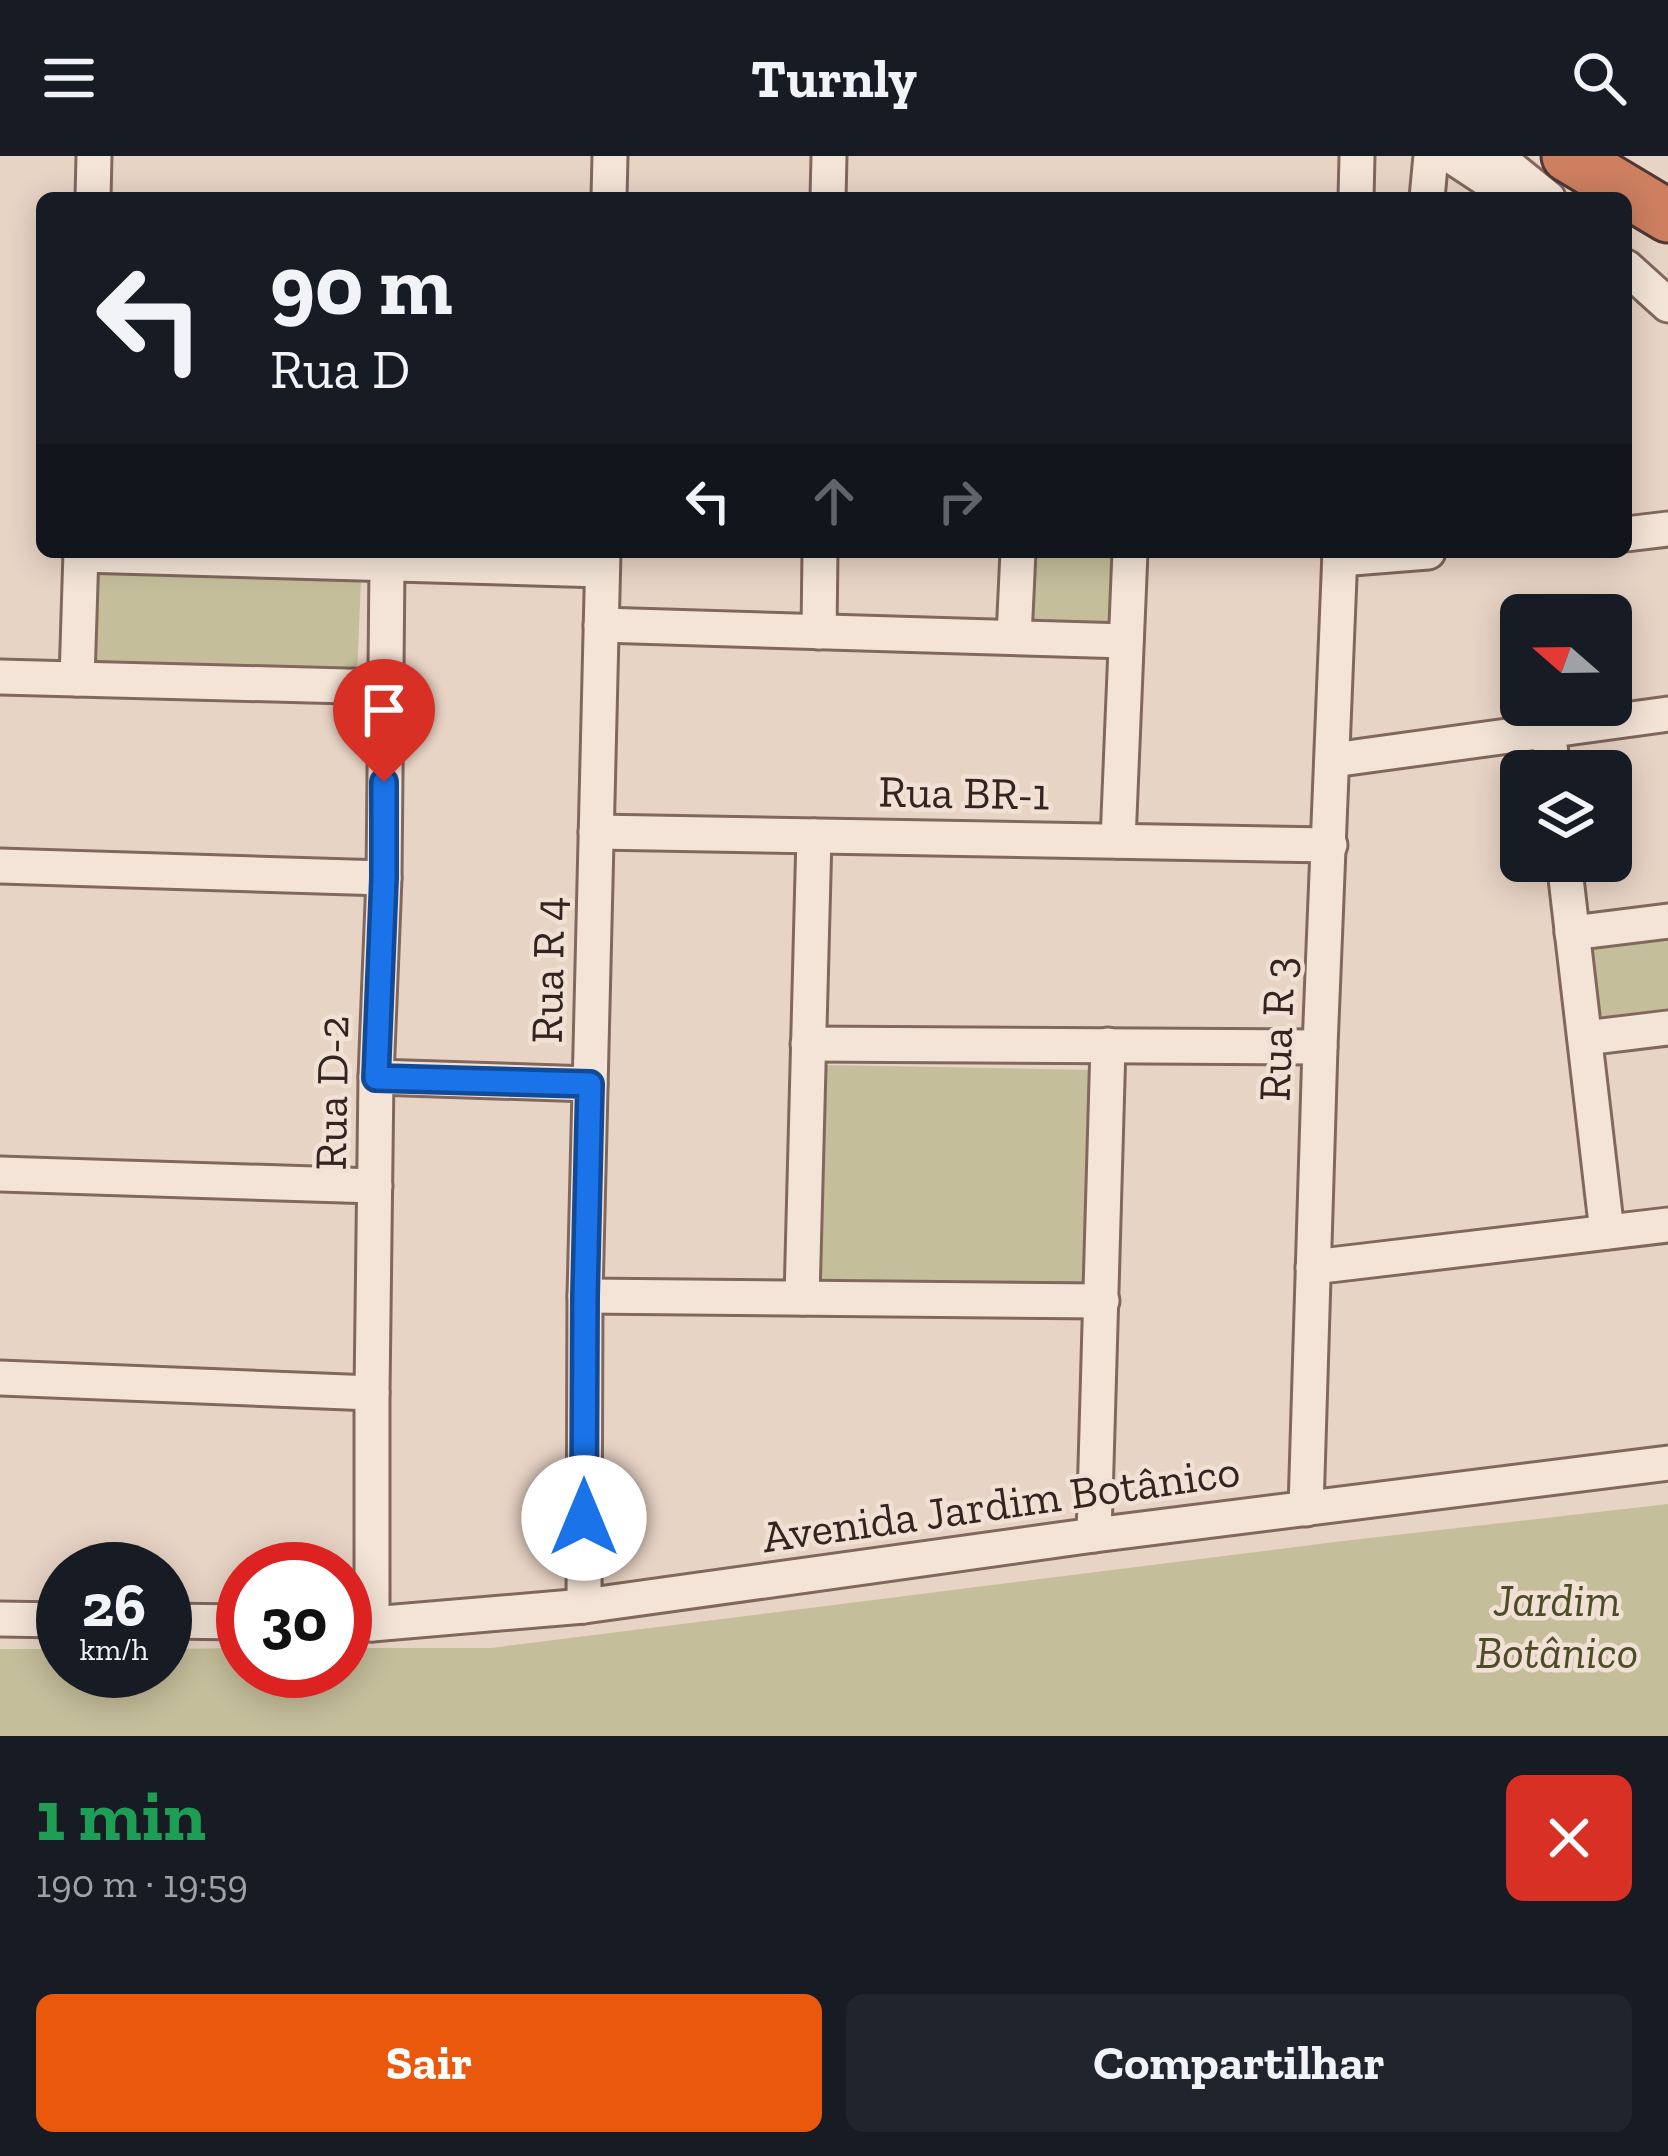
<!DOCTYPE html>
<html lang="pt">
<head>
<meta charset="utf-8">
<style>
	body { margin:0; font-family:"Zilla Slab",serif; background:#20242c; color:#f1f3f6; height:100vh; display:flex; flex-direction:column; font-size:45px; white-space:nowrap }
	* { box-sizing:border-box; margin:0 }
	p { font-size:39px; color:#9ea1a6 }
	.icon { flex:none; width:66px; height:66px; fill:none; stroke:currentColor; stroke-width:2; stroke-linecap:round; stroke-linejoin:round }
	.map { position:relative; height:1580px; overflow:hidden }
	.details { display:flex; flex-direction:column; background:#171b24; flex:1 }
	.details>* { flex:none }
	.top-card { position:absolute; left:36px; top:36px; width:1596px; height:366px; border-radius:18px; box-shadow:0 6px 30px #0003; background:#171b24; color:#f1f3f6; overflow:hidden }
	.needle { width:78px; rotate:290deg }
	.fabs { position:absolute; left:1500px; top:438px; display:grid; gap:24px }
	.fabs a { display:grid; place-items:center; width:132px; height:132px; border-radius:18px; background:#171b24; box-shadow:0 6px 30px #0003; font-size:60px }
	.speed { position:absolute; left:36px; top:1386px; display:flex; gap:24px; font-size:60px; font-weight:700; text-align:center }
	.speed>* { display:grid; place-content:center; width:156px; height:156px; border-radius:50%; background:#171b24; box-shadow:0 6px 30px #0003; line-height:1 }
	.speed small { font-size:30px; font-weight:400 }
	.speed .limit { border:18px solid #d22; background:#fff; color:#111 }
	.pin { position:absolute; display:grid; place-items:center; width:102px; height:102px; color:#fff; margin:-123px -51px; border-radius:50% 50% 50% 0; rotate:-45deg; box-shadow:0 0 12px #0007 }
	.pin .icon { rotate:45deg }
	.me { position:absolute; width:132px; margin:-66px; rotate:0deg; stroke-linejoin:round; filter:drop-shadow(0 0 9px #0008) }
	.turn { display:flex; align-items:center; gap:42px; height:252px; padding:0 36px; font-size:54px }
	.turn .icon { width:156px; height:156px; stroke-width:2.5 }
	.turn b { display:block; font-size:84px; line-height:102px }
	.lanes { display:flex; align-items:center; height:114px; padding:0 36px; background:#0003; justify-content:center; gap:60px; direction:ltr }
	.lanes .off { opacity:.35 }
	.round { display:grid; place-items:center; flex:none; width:126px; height:126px; border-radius:18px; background:#20242c }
	.summary { display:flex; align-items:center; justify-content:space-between; height:204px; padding:0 36px }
	h1 { font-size:72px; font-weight:700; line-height:90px; color:#1e9e55 }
	.action { display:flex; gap:24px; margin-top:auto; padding:24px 36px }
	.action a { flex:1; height:138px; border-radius:18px; background:#ea580c; color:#fff; font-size:48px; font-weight:700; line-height:138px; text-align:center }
	.action a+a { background:#20242c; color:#f1f3f6 }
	header { display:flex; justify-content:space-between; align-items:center; height:156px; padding:0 36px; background:#171b24; font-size:54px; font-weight:700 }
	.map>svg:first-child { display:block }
</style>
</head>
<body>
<header><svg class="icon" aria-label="menu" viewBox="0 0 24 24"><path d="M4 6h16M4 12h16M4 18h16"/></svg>Turnly<svg class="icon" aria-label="search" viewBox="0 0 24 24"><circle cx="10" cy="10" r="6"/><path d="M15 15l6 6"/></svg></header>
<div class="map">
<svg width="1668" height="1580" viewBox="0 0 1668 1580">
	<rect width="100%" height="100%" fill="#e8d4c5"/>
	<!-- green -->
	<g fill="#c5be9b">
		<polygon points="1033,396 1119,396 1116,473 1031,470"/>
		<polygon points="99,415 361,425 357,518 96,508"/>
		<polygon points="1668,778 1668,859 1600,866 1592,786"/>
		<polygon points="823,909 1095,914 1090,1136 819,1131"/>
		<polygon points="1668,1348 1668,1580 0,1580 0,1493 63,1493 63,1515 165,1515 165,1493 243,1492 243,1515 345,1515 345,1492 491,1492 1343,1385"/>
	</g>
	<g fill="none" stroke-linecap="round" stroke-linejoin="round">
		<defs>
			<g id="minor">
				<polyline points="1451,0 1489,25 1508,42"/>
				<polyline points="1496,0 1548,42"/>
				<polyline points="93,42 94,0"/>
				<polyline points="609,42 610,0"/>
				<polyline points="828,42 829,0"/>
				<polyline points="1356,42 1357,0"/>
				<polyline points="1427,42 1431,0"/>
				<polyline points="1626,111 1668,149"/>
				<polyline points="1626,378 1668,373"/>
				<polyline points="81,399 602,414"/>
				<polyline points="1340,403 1428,396"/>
				<polyline points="601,469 1126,485"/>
				<polyline points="819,476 820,396"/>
				<polyline points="1014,481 1018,396"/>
				<polyline points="0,521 384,531"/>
				<polyline points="77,523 81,396"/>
				<polyline points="1548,573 1553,615"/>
				<polyline points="1333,604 1668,558"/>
				<polyline points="596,676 1330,689"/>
				<polyline points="1118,685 1130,396"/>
				<polyline points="1564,705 1607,1076"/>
				<polyline points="0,710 384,722"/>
				<polyline points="1572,777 1668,765"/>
				<polyline points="1585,882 1668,872"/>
				<polyline points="808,888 1320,891"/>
				<polyline points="376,921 590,928"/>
				<polyline points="0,1018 375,1030"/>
				<polyline points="1313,1111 1668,1069"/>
				<polyline points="585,1140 1102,1145"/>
				<polyline points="802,1142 814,680"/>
				<polyline points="0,1222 372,1237"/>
				<polyline points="1306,1353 1320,891 1340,396"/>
				<polyline points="1094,1379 1108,889"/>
				<polyline points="584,1450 585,1140 603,396"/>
				<polyline points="0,1463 63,1464"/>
				<polyline points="165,1465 243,1466"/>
				<polyline points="345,1467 372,1468 584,1450 1094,1379 1668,1307"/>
				<polyline points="372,1468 372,1237 376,921 384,722 387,409"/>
			</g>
			<polyline id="highway" points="1568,0 1668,60"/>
		</defs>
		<!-- minor casing -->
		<use href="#minor" stroke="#81675d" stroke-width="39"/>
		<!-- highway casing -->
		<use href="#highway" stroke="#503731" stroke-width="57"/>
		<!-- minor -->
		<use href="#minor" stroke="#f4e4d7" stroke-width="33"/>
		<!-- highway -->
		<use href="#highway" stroke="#cd7f60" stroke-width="51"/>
	</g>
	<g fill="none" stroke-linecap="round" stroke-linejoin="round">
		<defs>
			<polyline id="route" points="384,626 384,722 376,922 590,928 585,1140 584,1362"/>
		</defs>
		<!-- route casing -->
		<use href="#route" stroke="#114b97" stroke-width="30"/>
		<!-- route -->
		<use href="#route" stroke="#1a73e8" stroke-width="21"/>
	</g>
	<g text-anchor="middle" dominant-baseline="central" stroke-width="9" stroke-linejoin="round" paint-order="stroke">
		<!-- street labels -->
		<g font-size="45" fill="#332420" stroke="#f1e0d4">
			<text transform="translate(964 637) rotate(1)">Rua BR-1</text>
			<text transform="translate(548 814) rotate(-89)">Rua R 4</text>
			<text transform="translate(1277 873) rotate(-88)">Rua R 3</text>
			<text transform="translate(332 937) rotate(-89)">Rua D-2</text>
			<text transform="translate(1001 1348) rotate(-8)">Avenida Jardim Botânico</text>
		</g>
		<!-- park labels -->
		<g font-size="45" font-style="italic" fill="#4d4c29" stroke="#f1e0d4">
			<text x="1557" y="1445">Jardim<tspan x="1557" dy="52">Botânico</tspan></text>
		</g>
	</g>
</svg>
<div class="fabs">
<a><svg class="needle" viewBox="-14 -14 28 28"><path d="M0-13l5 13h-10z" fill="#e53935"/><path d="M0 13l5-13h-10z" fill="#9ea1a6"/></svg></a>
<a><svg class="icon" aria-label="layers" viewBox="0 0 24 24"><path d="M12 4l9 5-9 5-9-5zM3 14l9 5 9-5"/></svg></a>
</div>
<div class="speed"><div>26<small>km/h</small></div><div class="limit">30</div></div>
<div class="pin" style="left:384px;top:626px;background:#d93025"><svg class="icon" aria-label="arrive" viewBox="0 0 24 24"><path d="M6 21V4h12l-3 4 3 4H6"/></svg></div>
<svg class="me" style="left:584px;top:1362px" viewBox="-20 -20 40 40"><circle r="19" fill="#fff"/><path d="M0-13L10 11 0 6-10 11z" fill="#1a73e8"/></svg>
<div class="top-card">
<div class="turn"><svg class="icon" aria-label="left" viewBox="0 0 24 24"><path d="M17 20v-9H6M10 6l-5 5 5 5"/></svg><div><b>90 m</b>Rua D</div></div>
<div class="lanes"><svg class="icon" aria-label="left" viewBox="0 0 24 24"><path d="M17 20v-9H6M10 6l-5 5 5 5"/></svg><svg class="icon off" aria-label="ahead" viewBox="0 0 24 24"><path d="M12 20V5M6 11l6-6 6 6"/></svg><svg class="icon off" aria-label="right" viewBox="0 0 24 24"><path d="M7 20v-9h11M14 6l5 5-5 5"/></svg></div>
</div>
</div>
<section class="details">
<div class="summary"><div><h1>1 min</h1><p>190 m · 19:59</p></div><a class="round" style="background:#d93025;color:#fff"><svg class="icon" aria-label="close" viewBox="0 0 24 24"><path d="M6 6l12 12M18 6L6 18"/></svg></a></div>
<div class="action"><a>Sair</a><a>Compartilhar</a></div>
</section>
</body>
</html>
